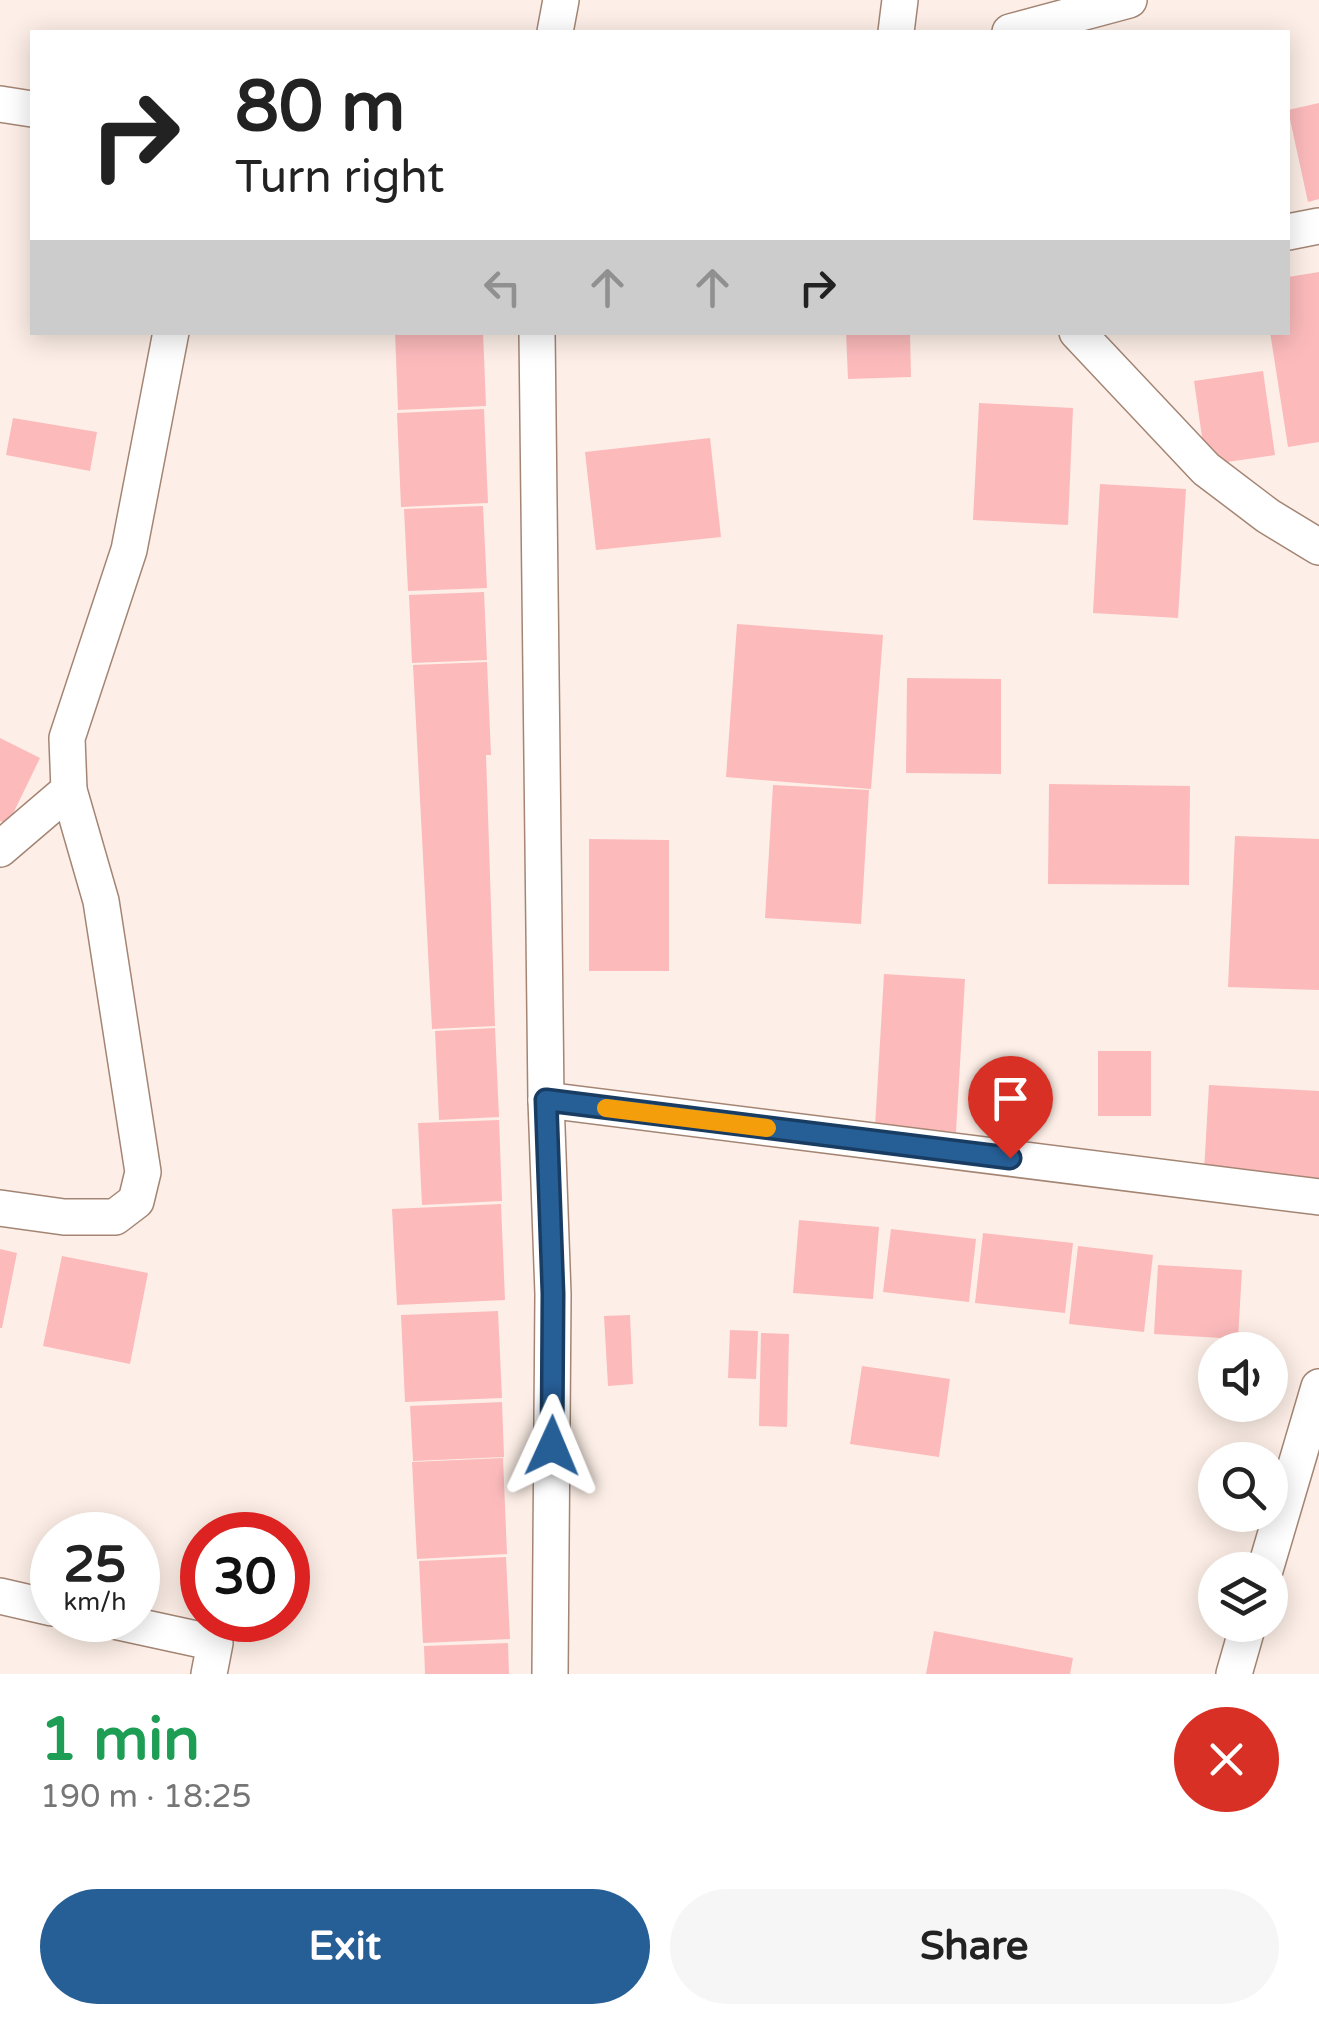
<!DOCTYPE html>
<html lang="en">
<head>
<meta charset="utf-8">
<style>
	body { margin:0; font-family:"Varela Round",sans-serif; background:#f6f6f6; color:#222; height:100vh; display:flex; flex-direction:column; font-size:38px; white-space:nowrap }
	* { box-sizing:border-box; margin:0 }
	p { font-size:32px; color:#767676 }
	.icon { flex:none; width:55px; height:55px; fill:none; stroke:currentColor; stroke-width:2; stroke-linecap:round; stroke-linejoin:round }
	.map { position:relative; height:1674px; overflow:hidden }
	.drawer { display:flex; flex-direction:column; background:#fff; flex:1 }
	.drawer>* { flex:none }
	.hud { position:absolute; left:30px; top:30px; width:1260px; height:305px; border-radius:0px; box-shadow:0 5px 25px #0003; background:#fff; color:#222; overflow:hidden }
	.buttons { position:absolute; left:1198px; top:1332px; display:grid; gap:20px }
	.buttons a { display:grid; place-items:center; width:90px; height:90px; border-radius:50%; background:#fff; box-shadow:0 5px 25px #0003; font-size:50px }
	.speed { position:absolute; left:30px; top:1512px; display:flex; gap:20px; font-size:50px; font-weight:700; text-align:center }
	.speed>* { display:grid; place-content:center; width:130px; height:130px; border-radius:50%; background:#fff; box-shadow:0 5px 25px #0003; line-height:1 }
	.speed small { font-size:25px; font-weight:400 }
	.speed .limit { border:15px solid #d22; background:#fff; color:#111 }
	.pin { position:absolute; display:grid; place-items:center; width:85px; height:85px; color:#fff; margin:-102px -42px; border-radius:50% 50% 50% 0; rotate:-45deg; box-shadow:0 0 10px #0007 }
	.pin .icon { rotate:45deg }
	.me { position:absolute; width:110px; margin:-55px; rotate:1deg; stroke-linejoin:round; filter:drop-shadow(0 0 8px #0008) }
	.turn { display:flex; align-items:center; gap:35px; height:210px; padding:0 40px; font-size:45px }
	.turn .icon { width:130px; height:130px; stroke-width:2.5 }
	.turn b { display:block; font-size:70px; line-height:85px }
	.lanes { display:flex; align-items:center; height:95px; padding:0 40px; background:#0003; justify-content:center; gap:50px; direction:ltr }
	.lanes .off { opacity:.35 }
	.round { display:grid; place-items:center; flex:none; width:105px; height:105px; border-radius:52px; background:#f6f6f6 }
	.overview { display:flex; align-items:center; justify-content:space-between; height:170px; padding:0 40px }
	h1 { font-size:60px; font-weight:700; line-height:75px; color:#1e9e55 }
	.cta { display:flex; gap:20px; margin-top:auto; padding:20px 40px }
	.cta a { flex:1; height:115px; border-radius:60px; background:#265e96; color:#fff; font-size:40px; font-weight:700; line-height:115px; text-align:center }
	.cta a+a { background:#f6f6f6; color:#222 }
	.map>svg:first-child { display:block }
</style>
</head>
<body>
<div class="map">
<svg width="1319" height="1674" viewBox="0 0 1319 1674">
	<rect width="100%" height="100%" fill="#fdefe7"/>
	<!-- building -->
	<g fill="#fcbabb">
		<polygon points="1319,103 1319,199 1308,202 1288,110"/>
		<polygon points="1319,272 1319,442 1288,447 1270,332 1288,332 1288,277"/>
		<polygon points="395,332 483,332 486,406 398,410"/>
		<polygon points="846,332 910,332 911,377 848,379"/>
		<polygon points="1263,371 1275,455 1206,465 1194,381"/>
		<polygon points="979,403 1073,408 1068,525 973,520"/>
		<polygon points="484,409 488,503 401,507 397,413"/>
		<polygon points="13,418 97,432 90,471 6,455"/>
		<polygon points="710,438 721,537 596,550 585,452"/>
		<polygon points="1100,484 1186,489 1178,618 1093,613"/>
		<polygon points="483,506 487,588 408,591 404,509"/>
		<polygon points="484,592 487,660 412,663 409,595"/>
		<polygon points="737,624 883,635 871,789 726,777"/>
		<polygon points="487,662 491,755 486,755 495,1026 432,1029 413,665"/>
		<polygon points="907,678 1001,679 1001,774 906,773"/>
		<polygon points="0,738 40,758 8,824 0,821"/>
		<polygon points="1049,784 1190,786 1189,885 1048,884"/>
		<polygon points="773,785 869,790 861,924 765,918"/>
		<polygon points="1235,836 1319,839 1319,990 1228,987"/>
		<polygon points="589,839 669,840 669,971 589,971"/>
		<polygon points="884,974 965,979 956,1132 875,1127"/>
		<polygon points="495,1028 499,1117 439,1120 435,1031"/>
		<rect x="1098" y="1051" width="53" height="65"/>
		<polygon points="1209,1085 1319,1091 1319,1178 1204,1171"/>
		<polygon points="499,1120 502,1201 422,1205 418,1123"/>
		<polygon points="501,1204 505,1300 397,1305 392,1209"/>
		<polygon points="799,1220 879,1227 873,1299 793,1293"/>
		<polygon points="891,1229 976,1239 969,1302 883,1292"/>
		<polygon points="983,1233 1073,1243 1065,1313 975,1303"/>
		<polygon points="1078,1246 1153,1255 1144,1332 1069,1324"/>
		<polygon points="0,1249 17,1253 2,1328 0,1328"/>
		<polygon points="62,1256 148,1273 130,1364 43,1346"/>
		<polygon points="1158,1265 1242,1270 1238,1339 1154,1334"/>
		<polygon points="498,1311 502,1398 405,1402 401,1315"/>
		<polygon points="630,1315 633,1384 608,1386 604,1316"/>
		<polygon points="730,1330 758,1331 756,1379 728,1378"/>
		<polygon points="761,1333 789,1334 787,1427 759,1426"/>
		<polygon points="862,1366 950,1379 939,1457 850,1444"/>
		<polygon points="502,1402 504,1457 413,1461 410,1406"/>
		<polygon points="503,1458 507,1554 417,1559 412,1462"/>
		<polygon points="506,1557 510,1639 423,1643 419,1561"/>
		<polygon points="934,1631 1073,1658 1070,1674 926,1674"/>
		<polygon points="508,1643 509,1674 425,1674 424,1646"/>
	</g>
	<g fill="none" stroke-linecap="round" stroke-linejoin="round">
		<defs>
			<g id="minor">
				<polyline points="555,32 561,0"/>
				<polyline points="896,32 900,0"/>
				<polyline points="1010,32 1129,0"/>
				<polyline points="0,104 32,109"/>
				<polyline points="1288,232 1319,226"/>
				<polyline points="537,332 546,1100 553,1294 550,1674"/>
				<polyline points="1077,332 1206,469 1268,516 1319,547"/>
				<polyline points="0,849 69,790"/>
				<polyline points="546,1100 1319,1197"/>
				<polyline points="0,1208 64,1217 115,1217 136,1201 143,1172 101,901 69,790 67,738 129,550 171,332"/>
				<polyline points="1265,1570 1319,1387"/>
				<polyline points="0,1596 52,1608"/>
				<polyline points="109,1620 215,1643 209,1674"/>
				<polyline points="1234,1674 1248,1625"/>
			</g>
		</defs>
		<!-- minor casing -->
		<use href="#minor" stroke="#a48574" stroke-width="38"/>
		<!-- minor -->
		<use href="#minor" stroke="#fff" stroke-width="35"/>
	</g>
	<g fill="none" stroke-linecap="round" stroke-linejoin="round">
		<defs>
			<polyline id="route" points="552,1446 553,1294 546,1100 1010,1158"/>
		</defs>
		<!-- route casing -->
		<use href="#route" stroke="#193d62" stroke-width="25"/>
		<!-- route -->
		<use href="#route" stroke="#265e96" stroke-width="18"/>
		<!-- slow -->
		<polyline stroke="#f59e0b" stroke-width="18" points="606,1108 767,1128"/>
	</g>
</svg>
<div class="buttons">
<a><svg class="icon" aria-label="sound" viewBox="0 0 24 24"><path d="M4 9h4l5-4v14l-5-4H4zM17 9q2 3 0 6"/></svg></a>
<a><svg class="icon" aria-label="search" viewBox="0 0 24 24"><circle cx="10" cy="10" r="6"/><path d="M15 15l6 6"/></svg></a>
<a><svg class="icon" aria-label="layers" viewBox="0 0 24 24"><path d="M12 4l9 5-9 5-9-5zM3 14l9 5 9-5"/></svg></a>
</div>
<div class="speed"><div>25<small>km/h</small></div><div class="limit">30</div></div>
<div class="pin" style="left:1010px;top:1158px;background:#d93025"><svg class="icon" aria-label="arrive" viewBox="0 0 24 24"><path d="M6 21V4h12l-3 4 3 4H6"/></svg></div>
<svg class="me" style="left:552px;top:1446px" viewBox="-20 -20 40 40"><path d="M0-17L14 15 0 8-14 15z" fill="#265e96" stroke="#fff" stroke-width="4"/></svg>
<div class="hud">
<div class="turn"><svg class="icon" aria-label="right" viewBox="0 0 24 24"><path d="M7 20v-9h11M14 6l5 5-5 5"/></svg><div><b>80 m</b>Turn right</div></div>
<div class="lanes"><svg class="icon off" aria-label="left" viewBox="0 0 24 24"><path d="M17 20v-9H6M10 6l-5 5 5 5"/></svg><svg class="icon off" aria-label="ahead" viewBox="0 0 24 24"><path d="M12 20V5M6 11l6-6 6 6"/></svg><svg class="icon off" aria-label="ahead" viewBox="0 0 24 24"><path d="M12 20V5M6 11l6-6 6 6"/></svg><svg class="icon" aria-label="right" viewBox="0 0 24 24"><path d="M7 20v-9h11M14 6l5 5-5 5"/></svg></div>
</div>
</div>
<section class="drawer">
<div class="overview"><div><h1>1 min</h1><p>190 m · 18:25</p></div><a class="round" style="background:#d93025;color:#fff"><svg class="icon" aria-label="close" viewBox="0 0 24 24"><path d="M6 6l12 12M18 6L6 18"/></svg></a></div>
<div class="cta"><a>Exit</a><a>Share</a></div>
</section>
</body>
</html>
